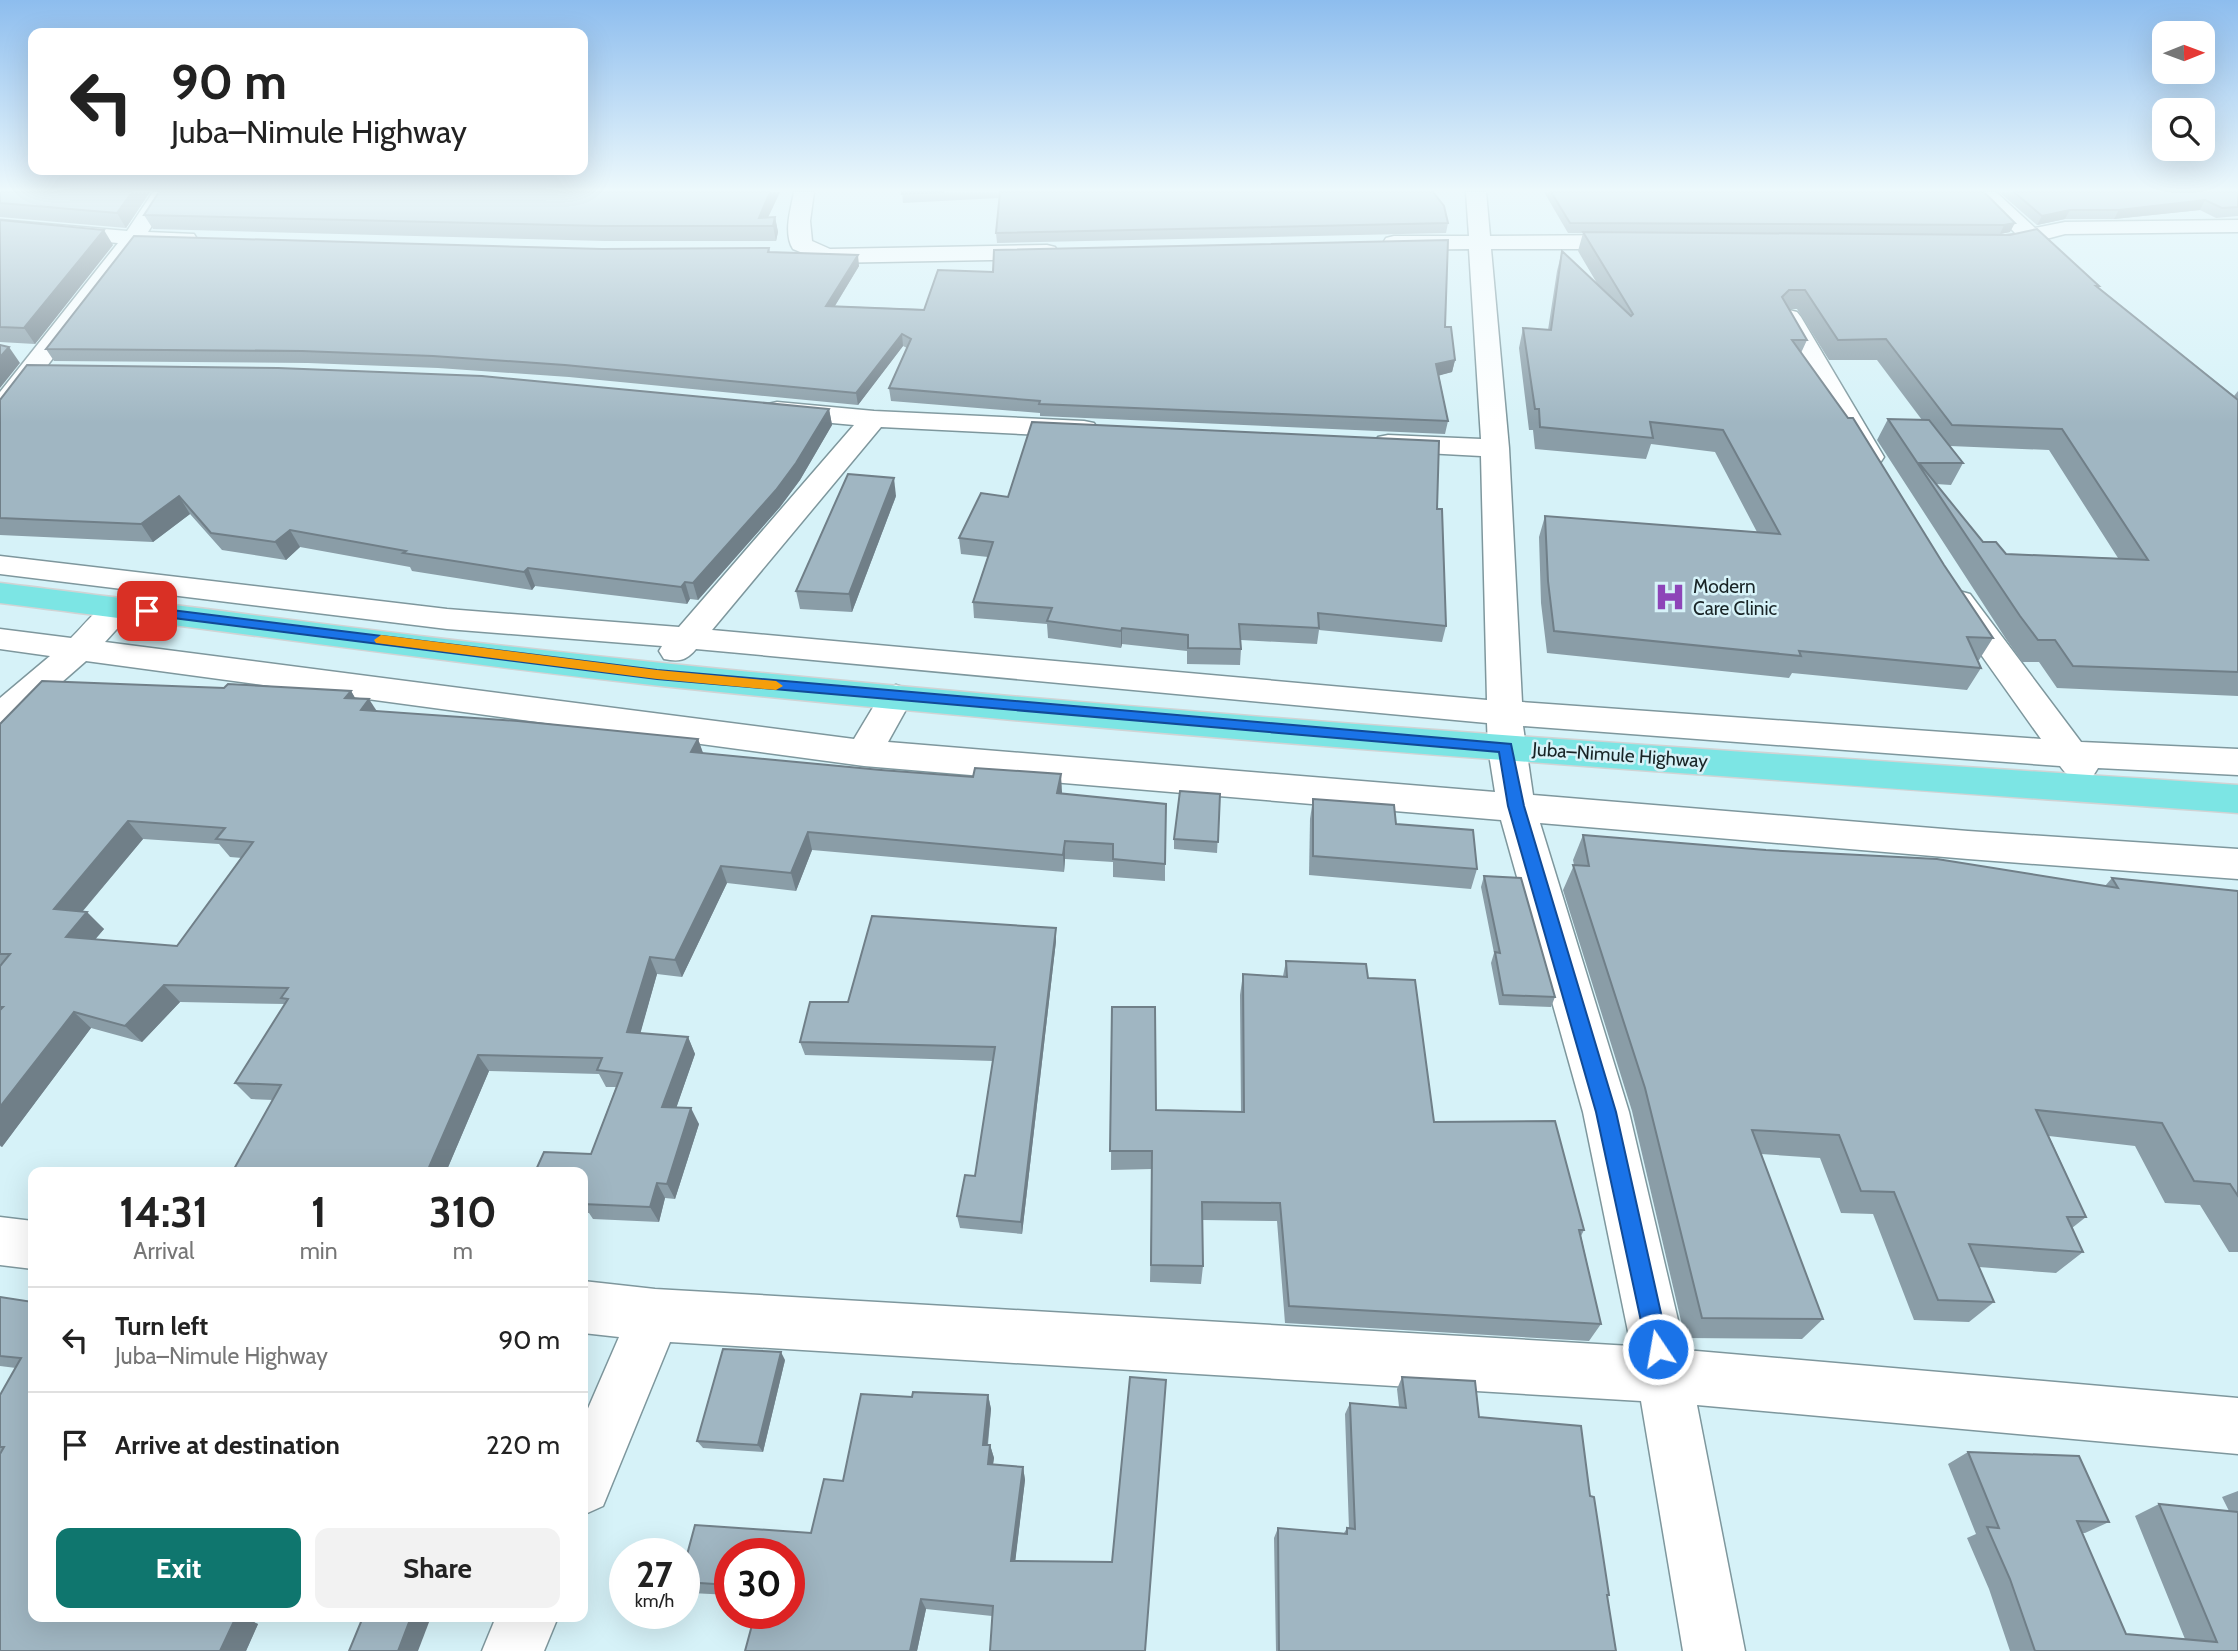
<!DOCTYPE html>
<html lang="en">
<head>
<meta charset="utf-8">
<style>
	body { margin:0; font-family:Cabin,sans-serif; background:#f2f2f2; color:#222; height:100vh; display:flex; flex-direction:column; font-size:26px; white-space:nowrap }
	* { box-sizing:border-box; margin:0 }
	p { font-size:23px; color:#767676 }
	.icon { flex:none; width:38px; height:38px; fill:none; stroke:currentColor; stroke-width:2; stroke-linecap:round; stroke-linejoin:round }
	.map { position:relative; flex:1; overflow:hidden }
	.sheet { position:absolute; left:28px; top:1167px; width:560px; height:455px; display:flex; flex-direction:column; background:#fff; border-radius:14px; box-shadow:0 7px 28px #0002 }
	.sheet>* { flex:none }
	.banner { position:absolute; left:28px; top:28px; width:560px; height:147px; border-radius:14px; box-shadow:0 7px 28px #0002; background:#fff; color:#222; overflow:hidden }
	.needle { width:46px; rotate:89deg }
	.buttons { position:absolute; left:2152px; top:21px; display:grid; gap:14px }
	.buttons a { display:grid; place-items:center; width:63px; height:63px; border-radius:14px; background:#fff; box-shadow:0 7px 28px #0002; font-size:35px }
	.speed { position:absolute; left:609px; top:1538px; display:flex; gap:14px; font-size:35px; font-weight:700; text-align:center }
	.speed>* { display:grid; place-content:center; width:91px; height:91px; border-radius:50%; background:#fff; box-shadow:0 7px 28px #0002; line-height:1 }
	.speed small { font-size:18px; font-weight:400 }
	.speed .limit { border:10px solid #d22; background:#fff; color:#111 }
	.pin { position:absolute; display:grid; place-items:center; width:60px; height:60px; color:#fff; margin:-30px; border-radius:14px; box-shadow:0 4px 10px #0006 }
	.me { position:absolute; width:77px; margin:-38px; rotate:348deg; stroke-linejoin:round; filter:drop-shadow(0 0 5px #0008) }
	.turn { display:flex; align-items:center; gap:24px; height:147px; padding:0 28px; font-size:32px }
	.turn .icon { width:91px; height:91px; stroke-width:2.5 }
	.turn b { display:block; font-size:49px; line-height:60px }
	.eta { display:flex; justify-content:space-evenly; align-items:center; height:119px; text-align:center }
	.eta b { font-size:42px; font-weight:800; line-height:49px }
	.action { display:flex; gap:14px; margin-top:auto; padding:14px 28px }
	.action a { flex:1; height:80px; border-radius:14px; background:#0f766e; color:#fff; font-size:28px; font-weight:800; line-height:80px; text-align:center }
	.action a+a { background:#f2f2f2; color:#222 }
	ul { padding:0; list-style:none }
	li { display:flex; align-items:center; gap:21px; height:105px; padding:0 28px; border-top:2px solid #e0e0e0 }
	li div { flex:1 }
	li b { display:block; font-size:26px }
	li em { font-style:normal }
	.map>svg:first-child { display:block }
</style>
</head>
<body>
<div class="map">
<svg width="2238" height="1651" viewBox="0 0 2238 1651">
	<rect width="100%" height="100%" fill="#d6f2f8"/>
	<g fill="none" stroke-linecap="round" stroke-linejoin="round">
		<defs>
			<g id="minor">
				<polygon points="153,192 173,192 148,232 194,234 197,239 194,244 139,245 9,416 0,418 0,392 118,243 0,232 0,220 127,231"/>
				<path d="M794 192H814L810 221 812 241 830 249 1047 245 1055 247 1058 252 1055 257 1047 259 827 263 793 249C783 233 791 209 794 192Z"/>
				<path d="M1466 192H1486L1490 236 1632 235 1640 237 1643 242 1640 247 1632 249H1491L1509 448 1522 702 2041 739 1943 601 1948 594 1959 591 1970 594 2081 742 2238 749V775L2098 768 2093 776C2077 781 2069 779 2060 766L1523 726 1533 795 1968 831 2238 849V879L1968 859 1540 823 1629 1112 1685 1350 2238 1398V1454L1697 1405 1745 1651H1683L1641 1401 670 1342 603 1506 583 1515V1420L619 1337 583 1333V1281L655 1289 1631 1346 1583 1112 1501 820 864 766 86 661 13 725 0 729V698L50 656 0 649V629L71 638C89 621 105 594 131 601L136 608 105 642 854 739 884 689 896 685 908 689 913 697 888 742 1495 792 1488 748 1487 723 696 649C686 661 679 662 664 659L659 651 662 646 447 629 0 574V556L447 609 679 627 854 425 777 418 768 416 764 410 768 404 777 402 874 411 1084 421 1094 423 1098 429 1094 435 1084 437 881 427 712 630 1487 700 1481 456 1388 451 1378 449 1374 443 1378 437 1388 435 1481 439 1469 249 1394 250 1386 248 1383 243 1386 238 1394 236H1469Z"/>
				<path d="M1975 192H1996L2035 228 2065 222 2238 220V232L2065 234 2046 239 2059 253 2056 258C2042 261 2036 254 2027 245L2000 250 1981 249 1978 244 1981 239 2016 234Z"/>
				<polygon points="1789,310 1797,312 1801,317 1884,457 1880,463 1870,465 1860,463 1856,457 1777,317 1781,312"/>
				<polygon points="0,1217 33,1221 33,1269 0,1265"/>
				<polygon points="496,1617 558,1617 544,1651 482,1651"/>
			</g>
			<path id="primary" d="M0 583C220 610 441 641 662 663 1186 717 1712 750 2238 785V813C1712 775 1186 741 661 686 441 662 220 630 0 603Z"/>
		</defs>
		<!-- minor casing -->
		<use href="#minor" stroke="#7e979d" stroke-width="3"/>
		<!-- primary casing -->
		<use href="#primary" stroke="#d1d3d4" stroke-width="3"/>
		<!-- minor -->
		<use href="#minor" fill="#fff" fill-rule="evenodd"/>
		<!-- primary -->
		<use href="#primary" fill="#7ce5e4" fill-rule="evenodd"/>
	</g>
	<!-- wall -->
	<g fill="#8a9da7" fill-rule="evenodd">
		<polygon points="0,192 150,192 126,228 0,217"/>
		<polygon points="159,192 780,192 768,217 775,217 778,232 776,241 605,241 153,229 144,215"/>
		<polygon points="902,192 1433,192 1448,223 1446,233 997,243 996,233 999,198 903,203"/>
		<path d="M1544 192H1984L2010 232 2000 234 2099 286 2098 287 2234 396 2238 391V696L2057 688 2039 662H2022L2006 639 1877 440 1888 419 1922 420 1877 360H1829L1797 309H1789L1807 340 1801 353 1993 638 1979 660H1978L1981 668 1967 690 1792 673 1789 678 1547 653 1541 603 1539 537 1545 516 1757 532 1715 452 1651 444 1646 459 1535 449 1533 430H1529L1519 348 1523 328 1548 330 1557 271 1562 251 1598 285 1578 251 1583 233H1568ZM1950 446 2049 450 2118 558 2006 554 1983 542 1936 484 1951 485 1963 463Z"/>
		<polygon points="1999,192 2238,192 2238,216 2216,218 2200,210 2114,219 2065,219 2037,225"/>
		<polygon points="0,220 113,245 35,344 0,342"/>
		<polygon points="769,248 770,252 859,266 835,306 1445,327 1455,360 1452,372 1439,375 1448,421 1445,434 1040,416 1040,413 891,401 889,388 907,348 903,346 858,405 569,377 438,368 308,363 54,361 46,349 602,249"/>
		<polygon points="0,400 829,409 832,425 800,480 780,507 698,600 690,599 687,604 535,586 532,590 412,571 410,567 300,547 286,560 222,550 190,514 153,542 0,535"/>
		<polygon points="896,496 852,612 800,609 796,591"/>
		<polygon points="1008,497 1437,509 1446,626 1442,642 1319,630 1317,644 1241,640 1241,649 1240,665 1187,664 1187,651 1122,644 1121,648 1048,638 1047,624 974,618 973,602 988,557 961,554 959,538"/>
		<path d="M224 688 351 691 355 698 377 711 698 739 703 753 1062 792 1061 794 1165 864V881L1113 877V862L1065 859 1064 872 812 850 796 891 727 883 682 977 657 974 640 1033 688 1037 695 1054 676 1108 699 1124 675 1199 665 1198 659 1222 593 1219 589 1213H583V1172L591 1154 616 1087H606L599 1074 489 1071 446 1172H238L234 1169 273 1100 251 1099 235 1083 285 1004 180 1002 142 1042 91 1028 2 1147 0 1146V724ZM143 839 219 844 230 857 242 858 177 946 95 939 104 929 83 911Z"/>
		<polygon points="1220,794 1217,853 1174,849 1174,839"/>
		<polygon points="1313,799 1396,824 1477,869 1471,889 1309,875 1310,819"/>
		<polygon points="1583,835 2105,886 2112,878 2238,891 2238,1252 2229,1252 2200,1205 2165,1203 2135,1146 2049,1136 2086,1217 2072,1228 2083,1252 2056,1273 1979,1267 1994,1302 1969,1322 1914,1320 1873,1214 1841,1213 1820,1158 1761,1154 1823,1319 1802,1339 1685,1338 1632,1111 1563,890 1574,865 1573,860"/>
		<polygon points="1484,876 1555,997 1551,1007 1499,1005 1491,963 1494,953 1481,887"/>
		<polygon points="1056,941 1022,1234 960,1228 957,1216 975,1176 993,1061 805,1055 800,1042 848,1002"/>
		<polygon points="1286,961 1368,978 1434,1122 1584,1230 1581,1236 1601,1324 1589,1341 1285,1323 1277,1221 1202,1220 1203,1266 1201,1284 1150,1282 1152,1169 1111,1170 1112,1007 1156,1110 1241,1112 1240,995 1243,974 1283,976"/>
		<polygon points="0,1297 33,1302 33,1617 243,1617 258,1624 246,1651 0,1651 0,1395 16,1368 0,1366"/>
		<polygon points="785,1360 763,1452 703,1448 697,1441"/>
		<polygon points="1130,1377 1166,1380 1145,1651 990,1651 992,1616 926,1609 917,1651 745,1651 755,1614 789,1614 789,1554 730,1554 730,1595 691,1593 684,1586 684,1566 695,1525 811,1533 824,1479 843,1481 861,1394 912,1397 913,1392 988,1395 991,1409 988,1445 990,1445 994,1458 993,1464 1023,1467 1025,1480 1015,1561 1112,1562"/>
		<polygon points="1402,1377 1479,1417 1590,1496 1609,1595 1607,1597 1616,1651 1276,1651 1274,1538 1278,1528 1344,1533 1347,1528 1349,1529 1345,1414 1350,1403 1399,1407 1397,1389"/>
		<polygon points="1968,1452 2109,1522 2085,1533 2082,1533 2126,1634 2185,1639 2135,1516 2159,1504 2229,1511 2222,1497 2238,1491 2238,1651 2010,1651 1989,1589 1967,1538 1976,1534 1948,1464"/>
	</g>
	<!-- shaded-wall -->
	<g fill="#707f88">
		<polygon points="132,192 150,192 126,228 117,213"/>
		<polygon points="770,192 780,192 764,226 759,218"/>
		<polygon points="2205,200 2200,210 2114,219 2119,210"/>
		<polygon points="2070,210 2065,219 2037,225 2042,216"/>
		<polygon points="775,217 778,232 776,241 773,226"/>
		<polygon points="2015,223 2010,232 2000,234 2004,225"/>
		<polygon points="104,230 113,245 35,344 24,328"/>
		<polygon points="858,255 859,266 828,317 826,306"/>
		<polygon points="902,334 903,346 858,405 856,393"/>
		<polygon points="9,347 20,363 0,388 0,357"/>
		<polygon points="1455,360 1452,372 1434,377 1436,364"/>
		<polygon points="829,409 832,425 800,480 780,507 698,600 693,583"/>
		<polygon points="894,478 896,496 852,612 849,594"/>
		<polygon points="179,496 190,514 153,542 141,524"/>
		<polygon points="290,530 300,547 286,560 275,542"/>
		<polygon points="528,568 535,586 532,590 524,572"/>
		<polygon points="685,582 690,599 687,604 681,587"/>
		<polygon points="1122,628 1122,644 1121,648 1121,631"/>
		<polygon points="351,691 361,708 345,698"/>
		<polygon points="369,699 380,716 361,710"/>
		<polygon points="698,739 704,756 691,752"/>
		<polygon points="1061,774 1062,792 1058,811 1057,793"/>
		<polygon points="128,821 143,839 70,926 54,909"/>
		<polygon points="808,832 812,850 796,891 791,873"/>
		<polygon points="1065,841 1065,859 1064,872 1063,855"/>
		<polygon points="721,866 727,883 682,977 675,960"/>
		<polygon points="87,912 104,929 83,954 66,937"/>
		<polygon points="1056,928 1056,941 1022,1234 1021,1222"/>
		<polygon points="650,957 657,974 636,1049 627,1032"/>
		<polygon points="164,985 180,1002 142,1042 125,1026"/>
		<polygon points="74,1012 91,1028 2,1147 0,1145 0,1107"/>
		<polygon points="688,1037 695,1054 671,1123 662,1107"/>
		<polygon points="478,1055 489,1071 446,1172 427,1172"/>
		<polygon points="691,1108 699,1124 675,1199 667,1184"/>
		<polygon points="657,1183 665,1198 659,1222 650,1207"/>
		<polygon points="781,1352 785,1360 763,1452 758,1445"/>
		<polygon points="988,1395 991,1409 986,1458 983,1445"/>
		<polygon points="990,1445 994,1458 991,1477 988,1464"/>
		<polygon points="1023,1467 1025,1480 1014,1572 1011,1561"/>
		<polygon points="921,1599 926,1609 917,1651 910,1651"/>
		<polygon points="227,1617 243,1617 258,1624 246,1651 220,1651"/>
		<polygon points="411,1617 431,1617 418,1651 398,1651"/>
	</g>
	<!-- building -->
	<g fill="#a0b6c2" stroke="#707f88" stroke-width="2" fill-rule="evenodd">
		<polygon points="0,192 132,192 117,213 0,203"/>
		<polygon points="159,192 770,192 759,218 775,217 773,226 601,226 144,215"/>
		<polygon points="902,192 944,192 902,194"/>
		<polygon points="1000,192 1433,192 1444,206 1448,223 996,233"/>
		<polygon points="1551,192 1984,192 2015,223 2004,225 1570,223"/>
		<polygon points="2014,192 2238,192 2238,207 2222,208 2205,200 2119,210 2070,210 2042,216"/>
		<polygon points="0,220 104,230 24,328 0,327"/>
		<polygon points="2037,229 2099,286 2096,286 2238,400 2238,672 2073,666 2055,640 2038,640 2020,616 1888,419 1929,420 1963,463 1919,463 1983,542 1996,542 2006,554 2148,560 2062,429 1952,425 1886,339 1838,340 1805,290 1789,290 1782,297 1807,340 1792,340 1848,418 1853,418 1944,565 1993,638 1967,637 1981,668 1799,651 1801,656 1554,631 1548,581 1545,516 1780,534 1723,430 1650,422 1653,438 1540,427 1539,409 1535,409 1523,328 1551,330 1562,251 1631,316 1633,314 1583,232 2010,235"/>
		<polygon points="134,236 602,249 769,248 768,252 858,255 826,306 924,310 938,270 993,272 994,250 1448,240 1445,327 1451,327 1455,360 1436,364 1448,421 1039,404 1040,401 889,388 911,339 902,334 856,393 565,365 433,356 302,351 46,349"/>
		<polygon points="0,345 9,347 0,357"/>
		<polygon points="27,365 278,368 482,376 829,409 796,463 776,490 693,583 685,582 681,587 528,568 524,572 403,553 406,551 290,530 275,542 211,533 179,496 141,524 0,518 0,400"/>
		<polygon points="1032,422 1439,441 1437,509 1442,509 1446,626 1318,613 1319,628 1239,624 1241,649 1188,648 1188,635 1122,628 1121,631 1047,621 1052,608 973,602 993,542 959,538 981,493 1008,497"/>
		<polygon points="848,474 894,478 849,594 796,591"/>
		<path d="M42 681 224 688 228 684 351 691 345 698 369 699 361 710 518 721 698 739 691 752 881 770 973 777 975 768 1061 774 1057 793 1166 804 1165 864 1113 859V844L1065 841 1063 855 808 832 791 873 721 866 675 960 650 957 627 1032 688 1037 662 1107 691 1108 667 1184 657 1183 650 1207 583 1204 585 1199H583V1172H535L544 1152 591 1154 622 1073 597 1070 602 1058 478 1055 427 1172H364L365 1170 234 1169 281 1085 235 1083 288 999 281 998 288 988 164 985 125 1026 74 1012 0 1107V1010L3 1007H0V966L10 954H0V724ZM128 821 225 828 216 839 253 842 177 946 66 937 87 912 54 909Z"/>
		<polygon points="1180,791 1220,794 1218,842 1174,839"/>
		<polygon points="1313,799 1394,805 1396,824 1473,830 1477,869 1313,856"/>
		<polygon points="1583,835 1766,850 1937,859 2118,888 2112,878 2238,891 2238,1196 2230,1184 2194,1181 2162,1123 2036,1110 2086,1217 2067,1217 2083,1252 1969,1244 1994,1302 1938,1300 1894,1192 1861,1191 1839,1135 1752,1130 1823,1319 1702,1318 1645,1088 1573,865 1589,866"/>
		<polygon points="1484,876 1521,878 1555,997 1503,995 1495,952 1500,953"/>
		<polygon points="872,916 1056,928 1021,1222 957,1216 965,1175 975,1176 995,1047 800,1042 810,1002 848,1002"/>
		<polygon points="1286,961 1366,964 1368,978 1415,980 1434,1122 1555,1121 1584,1230 1579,1230 1601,1324 1289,1306 1280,1203 1202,1202 1203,1266 1151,1265 1152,1151 1110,1151 1112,1007 1155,1007 1156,1110 1244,1112 1243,974 1287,977"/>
		<polygon points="0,1297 33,1302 33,1617 236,1617 220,1651 0,1651 0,1454 4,1447 0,1447 0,1395 21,1358 0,1356"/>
		<polygon points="723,1349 781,1352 758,1445 697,1441"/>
		<polygon points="1130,1377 1166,1380 1145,1651 990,1651 993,1606 921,1599 910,1651 745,1651 755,1614 789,1614 789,1554 730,1554 730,1585 684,1582 684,1566 695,1525 811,1533 824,1479 843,1481 861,1394 912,1397 913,1392 988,1395 983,1445 990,1445 988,1464 1023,1467 1011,1561 1112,1562"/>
		<polygon points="1402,1377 1475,1381 1479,1417 1581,1426 1590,1496 1594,1497 1609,1595 1607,1595 1616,1651 1279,1651 1278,1528 1347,1534 1347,1528 1355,1529 1350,1403 1406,1408"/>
		<polygon points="1968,1452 2079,1456 2109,1522 2077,1521 2126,1634 2217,1642 2159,1504 2238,1512 2238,1651 2035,1651 2010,1579 1987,1527 1999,1528"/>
		<polygon points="363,1617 411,1617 398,1651 349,1651"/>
	</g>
	<!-- sky -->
	<linearGradient id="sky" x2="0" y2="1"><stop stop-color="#8dbdee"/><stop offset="0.45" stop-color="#edf9fc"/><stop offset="1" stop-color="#edf9fc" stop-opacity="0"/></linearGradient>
	<rect width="2238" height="423" fill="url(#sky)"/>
	<!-- route -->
	<polygon fill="#1a73e8" stroke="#114b97" stroke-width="2" points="147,607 657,670 1511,744 1524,806 1616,1112 1669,1349 1666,1357 1658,1360 1650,1357 1647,1349 1596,1112 1508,806 1499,752 657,679 142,614 142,609"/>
	<!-- slow -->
	<polygon fill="#f59e0b" points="381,635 657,670 776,681 783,686 776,690 657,679 376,643 374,640"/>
	<!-- icons -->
	<defs>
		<symbol id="hospital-bare" viewBox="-9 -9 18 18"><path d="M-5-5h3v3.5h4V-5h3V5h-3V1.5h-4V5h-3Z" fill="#8d45b8" stroke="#d6f2f8" stroke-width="2.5" paint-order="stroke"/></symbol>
	</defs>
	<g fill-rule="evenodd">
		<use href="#hospital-bare" x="1648" y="575" width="44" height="44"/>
	</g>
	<g text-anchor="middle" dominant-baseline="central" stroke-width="5" stroke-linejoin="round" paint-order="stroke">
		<!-- poi labels -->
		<g font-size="19" fill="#192426" stroke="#d6f2f8" text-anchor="start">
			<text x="1693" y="586">Modern<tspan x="1693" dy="22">Care Clinic</tspan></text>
		</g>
		<!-- street labels -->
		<g font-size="19" fill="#192426" stroke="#d6f2f8">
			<text transform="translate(1620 755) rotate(4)">Juba–Nimule Highway</text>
		</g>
	</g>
</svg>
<div class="buttons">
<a><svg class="needle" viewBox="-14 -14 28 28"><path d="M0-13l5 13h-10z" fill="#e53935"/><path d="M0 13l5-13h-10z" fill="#767676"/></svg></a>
<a><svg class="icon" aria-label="search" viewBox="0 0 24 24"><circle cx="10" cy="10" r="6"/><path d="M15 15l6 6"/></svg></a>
</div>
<div class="speed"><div>27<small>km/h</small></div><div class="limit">30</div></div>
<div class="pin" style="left:147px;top:611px;background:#d93025"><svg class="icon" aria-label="arrive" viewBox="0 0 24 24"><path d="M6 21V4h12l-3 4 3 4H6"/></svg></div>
<svg class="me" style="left:1658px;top:1349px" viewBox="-20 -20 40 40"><circle r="17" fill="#1a73e8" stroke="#fff" stroke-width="3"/><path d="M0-11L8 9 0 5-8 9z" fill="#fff"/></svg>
<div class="banner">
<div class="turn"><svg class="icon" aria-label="left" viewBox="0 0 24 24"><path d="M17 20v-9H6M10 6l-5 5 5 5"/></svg><div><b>90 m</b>Juba–Nimule Highway</div></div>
</div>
<section class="sheet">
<div class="eta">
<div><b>14:31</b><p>Arrival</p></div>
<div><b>1</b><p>min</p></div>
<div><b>310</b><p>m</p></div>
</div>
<ul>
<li><svg class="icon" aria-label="left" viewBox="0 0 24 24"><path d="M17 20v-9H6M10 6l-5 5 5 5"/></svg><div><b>Turn left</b><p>Juba–Nimule Highway</p></div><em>90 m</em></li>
<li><svg class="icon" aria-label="arrive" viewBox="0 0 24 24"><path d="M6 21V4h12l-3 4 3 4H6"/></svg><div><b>Arrive at destination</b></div><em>220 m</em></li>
</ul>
<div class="action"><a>Exit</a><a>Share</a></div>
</section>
</div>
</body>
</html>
